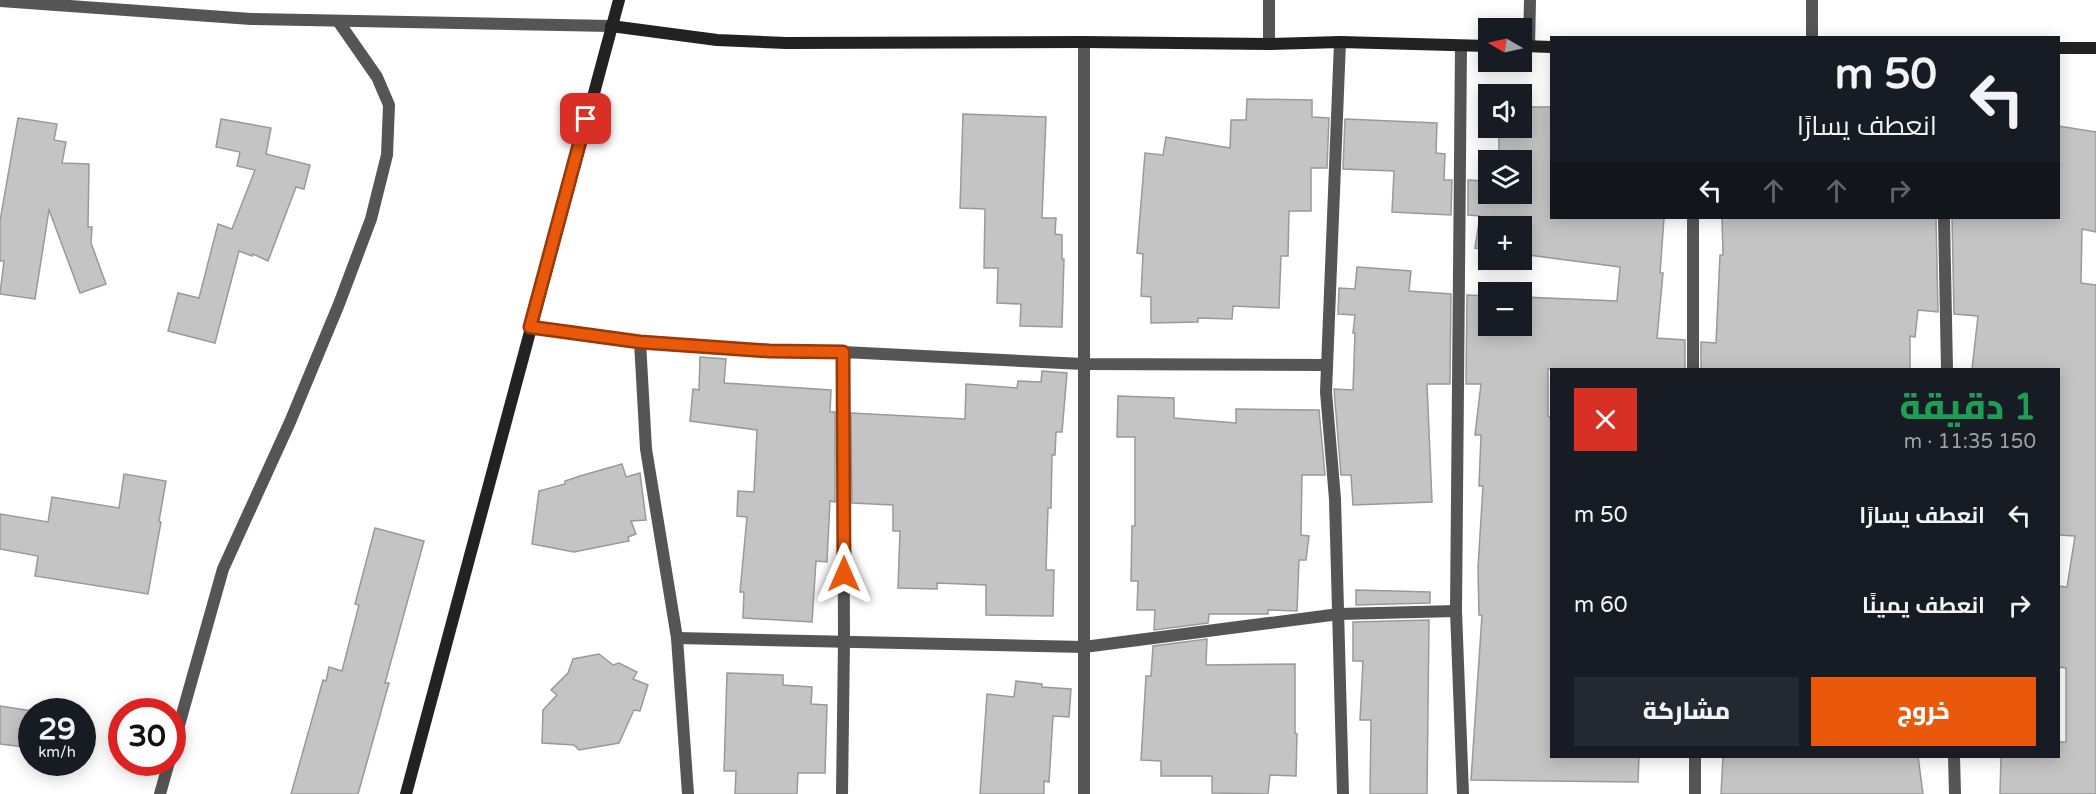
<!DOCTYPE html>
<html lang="ar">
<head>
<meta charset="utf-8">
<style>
	body { margin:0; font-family:"Varela Round",Cairo,sans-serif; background:#242831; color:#f1f3f6; direction:rtl; height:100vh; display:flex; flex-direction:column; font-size:22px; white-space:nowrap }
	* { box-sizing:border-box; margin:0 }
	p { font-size:20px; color:#9ea1a6 }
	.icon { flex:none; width:33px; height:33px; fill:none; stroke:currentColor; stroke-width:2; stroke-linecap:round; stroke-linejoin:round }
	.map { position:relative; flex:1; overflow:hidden; direction:ltr }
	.sheet { position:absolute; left:1550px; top:368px; width:510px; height:390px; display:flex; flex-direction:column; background:#171b24; border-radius:0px; box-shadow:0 3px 15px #0003; direction:rtl }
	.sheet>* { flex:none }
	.banner { position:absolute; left:1550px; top:36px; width:510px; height:183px; border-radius:0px; box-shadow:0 3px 15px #0003; direction:rtl; background:#171b24; color:#f1f3f6; overflow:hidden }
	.needle { width:39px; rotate:279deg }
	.buttons { position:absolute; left:1478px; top:18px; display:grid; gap:12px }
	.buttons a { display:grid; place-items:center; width:54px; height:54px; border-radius:0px; background:#171b24; box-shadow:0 3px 15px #0003; font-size:30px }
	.speed { position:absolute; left:18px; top:698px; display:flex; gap:12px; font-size:30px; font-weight:700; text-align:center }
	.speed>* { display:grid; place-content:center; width:78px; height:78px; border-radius:50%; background:#171b24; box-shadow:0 3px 15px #0003; line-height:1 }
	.speed small { font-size:15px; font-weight:400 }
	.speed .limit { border:9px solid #d22; background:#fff; color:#111 }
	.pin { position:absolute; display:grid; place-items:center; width:51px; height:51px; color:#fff; margin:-26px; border-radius:12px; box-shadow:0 3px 9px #0006 }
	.me { position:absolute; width:66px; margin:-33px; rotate:0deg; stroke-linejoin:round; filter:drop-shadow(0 0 4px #0008) }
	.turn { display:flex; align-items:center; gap:21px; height:126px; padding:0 24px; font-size:27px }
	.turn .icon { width:78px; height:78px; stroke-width:2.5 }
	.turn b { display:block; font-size:42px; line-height:51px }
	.lanes { display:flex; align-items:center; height:57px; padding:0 24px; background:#0003; justify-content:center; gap:30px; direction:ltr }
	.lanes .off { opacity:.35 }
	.round { display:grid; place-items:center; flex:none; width:63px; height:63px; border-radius:0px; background:#242831 }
	.summary { display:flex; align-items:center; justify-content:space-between; height:102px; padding:0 24px }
	h1 { font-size:36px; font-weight:800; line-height:45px; color:#1e9e55 }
	.cta { display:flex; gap:12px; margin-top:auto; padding:12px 24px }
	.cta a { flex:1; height:69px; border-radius:0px; background:#ea580c; color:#fff; font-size:24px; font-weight:800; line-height:69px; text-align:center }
	.cta a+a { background:#242831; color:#f1f3f6 }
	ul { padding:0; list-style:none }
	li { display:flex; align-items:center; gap:18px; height:90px; padding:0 24px }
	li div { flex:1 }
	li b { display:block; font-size:22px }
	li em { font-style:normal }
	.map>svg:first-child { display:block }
</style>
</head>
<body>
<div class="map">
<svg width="2096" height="794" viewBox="0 0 2096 794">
	<rect width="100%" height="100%" fill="#fff"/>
	<!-- building -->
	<g fill="#c4c4c4" stroke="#999" stroke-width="1.5">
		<polygon points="1247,99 1312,100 1312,117 1329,118 1327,168 1311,168 1311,211 1289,211 1288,256 1281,256 1279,308 1233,306 1232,319 1198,318 1198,322 1151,323 1151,297 1141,296 1143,254 1137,253 1145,153 1163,155 1166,137 1230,148 1231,120 1246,120"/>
		<polygon points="1525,107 1551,107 1551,218 1664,218 1660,273 1663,273 1657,338 1685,340 1685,369 1548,369 1548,416 1551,417 1551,756 1639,756 1638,782 1471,780 1482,615 1479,615 1478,568 1483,486 1479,486 1481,435 1475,435 1481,384 1466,384 1467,295 1488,296 1488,326 1521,326 1521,297 1617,301 1620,267 1521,254 1521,226 1488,226 1488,250 1475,248 1480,216 1468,215 1468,180 1488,181 1488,194 1521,194 1521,160 1499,160 1499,128 1521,128 1521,123 1525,123"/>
		<polygon points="963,114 1046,117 1042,218 1056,218 1055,234 1062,235 1062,259 1064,259 1062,327 1020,326 1021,304 997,303 998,268 984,268 985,209 960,208"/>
		<polygon points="18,118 57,124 54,140 66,142 62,163 89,164 88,227 92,227 91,243 106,284 80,293 49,210 35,299 0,294 4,261 0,261 0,221"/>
		<polygon points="221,119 271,128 266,154 310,165 304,189 296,187 268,261 253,254 252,256 239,251 215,343 168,331 178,293 199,298 218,224 232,229 255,170 237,166 240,152 216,147"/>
		<polygon points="1345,119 1437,123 1436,153 1445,154 1444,180 1452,180 1451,215 1392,212 1394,171 1343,169"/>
		<polygon points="2058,126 2096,132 2096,232 2082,229 2081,283 2096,285 2096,794 2000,794 2001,756 2058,756 2058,742 2066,742 2066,668 2058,667 2058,586 2067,587 2075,536 2058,535 2058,369 1972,369 1978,316 1954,314 1952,218 2058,218"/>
		<polygon points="1722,218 1936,218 1938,312 1918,310 1915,337 1910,336 1910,369 1701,369 1701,342 1716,343 1720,255 1723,255"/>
		<polygon points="1357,267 1411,271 1409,291 1451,294 1450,384 1427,384 1432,502 1353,505 1351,475 1341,475 1334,389 1353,390 1355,333 1353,333 1355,315 1338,314 1339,288 1355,289"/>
		<polygon points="700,357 726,359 724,383 831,390 830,412 835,412 835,502 830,501 827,562 816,561 812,622 743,618 744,592 740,592 747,517 737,516 738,491 754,492 757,430 690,421 693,389 699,390"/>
		<polygon points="1042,371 1067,373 1062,432 1056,432 1055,455 1052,455 1051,508 1048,508 1046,570 1054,570 1053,616 986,615 986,585 937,583 937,589 898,588 900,531 893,531 893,505 852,503 851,413 965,419 966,384 1017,388 1018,381 1041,382"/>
		<polygon points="1118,396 1174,398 1174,418 1236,423 1236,409 1319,410 1325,475 1302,475 1301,535 1309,536 1306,560 1299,560 1297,611 1268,610 1268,614 1209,614 1208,623 1154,630 1155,610 1137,610 1138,581 1131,581 1132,526 1135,526 1135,437 1117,437"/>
		<polygon points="622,464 626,477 640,473 646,520 631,521 636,534 628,537 629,541 574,552 532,544 539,491 565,484 565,481 580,476"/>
		<polygon points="124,474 166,481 159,521 161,522 148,594 35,576 38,556 0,549 0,514 48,522 52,497 119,508"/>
		<polygon points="375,528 424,541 385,683 389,683 358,794 291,794 323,680 326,681 329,667 342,671 359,605 355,604"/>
		<polygon points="1356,590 1430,592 1430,603 1356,605"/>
		<polygon points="1429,620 1427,794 1370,794 1371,720 1360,720 1363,661 1353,661 1353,622"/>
		<polygon points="1207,639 1206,665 1295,664 1295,733 1297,734 1296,776 1270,775 1268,794 1212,793 1212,776 1161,776 1161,761 1141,760 1146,676 1151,676 1153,646"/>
		<polygon points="599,654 613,665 619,663 637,672 633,679 648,685 640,711 634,710 619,743 579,750 574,745 542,743 543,710 557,695 551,690 568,673 573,659"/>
		<polygon points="727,673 783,675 783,685 812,687 811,704 827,705 825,773 798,773 797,794 735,794 736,771 724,771"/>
		<polygon points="1016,681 1042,684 1042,687 1071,689 1069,717 1053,716 1049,782 1044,781 1044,794 980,794 987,694 1014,697"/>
		<polygon points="0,706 32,711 32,748 0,744"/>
		<polygon points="1723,756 1918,756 1923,794 1721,794"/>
	</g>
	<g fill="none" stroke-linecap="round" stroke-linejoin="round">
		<!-- street -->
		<g stroke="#555" stroke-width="12">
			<polyline points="1269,0 1269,44"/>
			<polyline points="0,1 251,19 611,26"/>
			<polyline points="1812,38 1812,0"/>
			<polyline points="1340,42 1326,392 1335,499 1343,794"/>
			<polyline points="1461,46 1456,611 1463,794"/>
			<polyline points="1529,46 1530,0"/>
			<polyline points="1693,218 1693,369"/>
			<polyline points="1944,218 1947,369"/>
			<polyline points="530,327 640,342 769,351 843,352 1083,364 1326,365"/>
			<polyline points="640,342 646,449 677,638 688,794"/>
			<polyline points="677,638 1084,647 1339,614 1456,611"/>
			<polyline points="172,750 223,569 290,422 339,304 371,219 387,155 389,105 377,77 338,21"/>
			<polyline points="1695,756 1695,794"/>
			<polyline points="1954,756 1955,794"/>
			<polyline points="160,794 169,762"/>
			<polyline points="842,794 844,641 843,352"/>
			<polyline points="1084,794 1084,42"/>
		</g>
		<!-- secondary -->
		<g stroke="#222" stroke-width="12">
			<polyline points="611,26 717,40 786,43 1084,42 1269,44 1340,42 1488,46"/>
			<polyline points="1521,46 1551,47"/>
			<polyline points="2058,48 2096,48"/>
			<polyline points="406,794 619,0"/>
		</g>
	</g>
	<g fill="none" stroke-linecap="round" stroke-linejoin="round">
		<defs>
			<polyline id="route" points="586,119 530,327 640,342 769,351 843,352 844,574"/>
		</defs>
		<!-- route casing -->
		<use href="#route" stroke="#983908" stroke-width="15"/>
		<!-- route -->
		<use href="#route" stroke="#ea580c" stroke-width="10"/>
	</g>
</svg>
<div class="buttons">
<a><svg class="needle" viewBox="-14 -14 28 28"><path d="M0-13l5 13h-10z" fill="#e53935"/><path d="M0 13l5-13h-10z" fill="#9ea1a6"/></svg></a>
<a><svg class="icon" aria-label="sound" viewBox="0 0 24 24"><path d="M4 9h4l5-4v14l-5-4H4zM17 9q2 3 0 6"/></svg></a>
<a><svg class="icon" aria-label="layers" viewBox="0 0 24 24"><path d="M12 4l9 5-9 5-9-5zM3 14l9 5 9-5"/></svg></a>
<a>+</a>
<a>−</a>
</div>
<div class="speed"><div>29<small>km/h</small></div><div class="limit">30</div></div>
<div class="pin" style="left:586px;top:119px;background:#d93025"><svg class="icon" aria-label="arrive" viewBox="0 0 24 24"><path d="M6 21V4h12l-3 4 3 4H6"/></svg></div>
<svg class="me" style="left:844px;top:574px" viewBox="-20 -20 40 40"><path d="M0-17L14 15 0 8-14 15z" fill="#ea580c" stroke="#fff" stroke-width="4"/></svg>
<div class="banner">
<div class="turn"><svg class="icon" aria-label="left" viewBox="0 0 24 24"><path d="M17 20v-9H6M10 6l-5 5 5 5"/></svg><div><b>50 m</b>انعطف يسارًا</div></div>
<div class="lanes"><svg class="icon" aria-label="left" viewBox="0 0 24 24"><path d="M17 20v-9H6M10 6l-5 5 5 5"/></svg><svg class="icon off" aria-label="ahead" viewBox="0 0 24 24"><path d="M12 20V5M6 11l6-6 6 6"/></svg><svg class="icon off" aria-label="ahead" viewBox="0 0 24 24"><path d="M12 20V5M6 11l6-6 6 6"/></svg><svg class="icon off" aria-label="right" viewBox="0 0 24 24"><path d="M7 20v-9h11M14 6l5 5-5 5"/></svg></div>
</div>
<section class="sheet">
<div class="summary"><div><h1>1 دقيقة</h1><p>150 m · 11:35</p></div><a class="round" style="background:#d93025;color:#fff"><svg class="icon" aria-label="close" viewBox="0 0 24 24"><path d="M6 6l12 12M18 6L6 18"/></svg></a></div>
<ul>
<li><svg class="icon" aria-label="left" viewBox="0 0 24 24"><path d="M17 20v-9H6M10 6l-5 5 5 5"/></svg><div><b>انعطف يسارًا</b></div><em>50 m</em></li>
<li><svg class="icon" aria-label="right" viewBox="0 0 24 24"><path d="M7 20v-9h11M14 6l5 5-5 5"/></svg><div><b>انعطف يمينًا</b></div><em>60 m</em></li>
</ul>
<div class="cta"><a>خروج</a><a>مشاركة</a></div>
</section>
</div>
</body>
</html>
